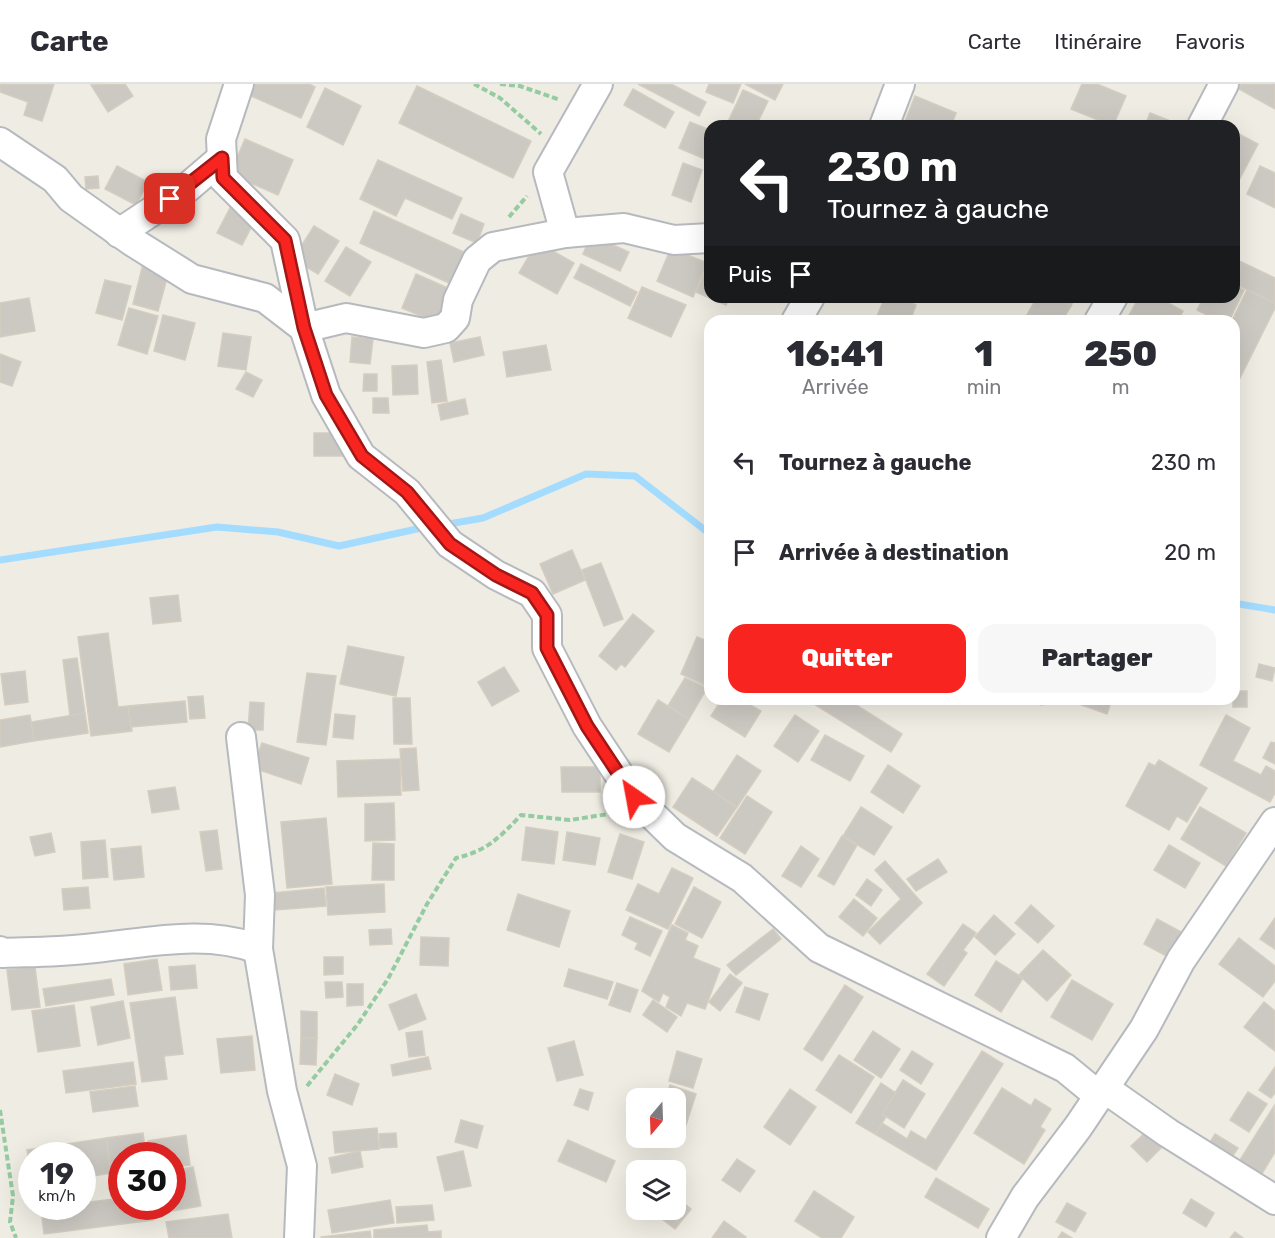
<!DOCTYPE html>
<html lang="fr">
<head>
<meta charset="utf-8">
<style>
	body { margin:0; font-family:Rubik,sans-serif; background:#f7f7f7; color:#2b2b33; height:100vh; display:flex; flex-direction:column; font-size:22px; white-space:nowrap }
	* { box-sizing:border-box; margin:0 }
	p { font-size:20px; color:#7c7c81 }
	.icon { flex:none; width:33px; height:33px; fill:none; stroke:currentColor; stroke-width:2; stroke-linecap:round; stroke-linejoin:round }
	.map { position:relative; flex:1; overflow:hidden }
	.drawer { position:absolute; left:704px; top:231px; width:536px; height:390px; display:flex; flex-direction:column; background:#fff; border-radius:18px; box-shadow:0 6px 24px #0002 }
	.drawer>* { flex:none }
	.top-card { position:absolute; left:704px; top:36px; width:536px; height:183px; border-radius:18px; box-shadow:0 6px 24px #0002; background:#202124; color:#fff; overflow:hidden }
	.needle { width:39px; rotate:199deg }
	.buttons { position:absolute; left:626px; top:1004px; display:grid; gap:12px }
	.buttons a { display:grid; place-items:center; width:60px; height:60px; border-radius:12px; background:#fff; box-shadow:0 6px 24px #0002; font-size:30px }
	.speed { position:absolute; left:18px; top:1058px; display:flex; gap:12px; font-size:30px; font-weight:700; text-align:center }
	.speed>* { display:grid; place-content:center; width:78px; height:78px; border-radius:50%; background:#fff; box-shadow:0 6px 24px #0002; line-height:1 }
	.speed small { font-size:15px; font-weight:400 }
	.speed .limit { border:9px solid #d22; background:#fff; color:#111 }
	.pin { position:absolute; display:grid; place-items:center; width:51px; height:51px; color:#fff; margin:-26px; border-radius:12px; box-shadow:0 3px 9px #0006 }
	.me { position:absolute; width:66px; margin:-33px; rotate:327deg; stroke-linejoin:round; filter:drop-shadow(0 0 4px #0008) }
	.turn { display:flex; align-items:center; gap:21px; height:126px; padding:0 24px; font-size:27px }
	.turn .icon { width:78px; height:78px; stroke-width:2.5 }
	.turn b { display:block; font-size:42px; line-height:51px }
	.then { display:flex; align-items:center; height:57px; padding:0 24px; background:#0003; gap:12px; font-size:22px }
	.eta { display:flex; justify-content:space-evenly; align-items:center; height:102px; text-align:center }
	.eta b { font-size:36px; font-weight:800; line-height:42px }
	.action { display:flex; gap:12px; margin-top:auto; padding:12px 24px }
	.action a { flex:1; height:69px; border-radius:18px; background:#f82420; color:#fff; font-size:24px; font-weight:800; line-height:69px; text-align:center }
	.action a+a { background:#f7f7f7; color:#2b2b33 }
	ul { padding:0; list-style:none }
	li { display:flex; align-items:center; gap:18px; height:90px; padding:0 24px }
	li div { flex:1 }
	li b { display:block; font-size:22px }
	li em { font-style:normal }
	header { display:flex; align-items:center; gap:36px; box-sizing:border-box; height:84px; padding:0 30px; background:#fff; border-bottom:2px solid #e1e1e2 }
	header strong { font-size:28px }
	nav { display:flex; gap:33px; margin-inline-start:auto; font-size:21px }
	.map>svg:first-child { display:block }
</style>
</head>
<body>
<header>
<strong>Carte</strong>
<nav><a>Carte</a><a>Itinéraire</a><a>Favoris</a></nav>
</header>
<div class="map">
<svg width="1275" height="1154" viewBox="0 0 1275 1154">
	<rect width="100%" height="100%" fill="#efece3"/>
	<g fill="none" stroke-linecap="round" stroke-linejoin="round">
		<!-- stream -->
		<g stroke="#a3dcff" stroke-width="7">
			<polyline points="443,441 483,434 586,390 635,392 710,450"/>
			<polyline points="0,476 217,443 278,448 339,462 426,443"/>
			<polyline points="1233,519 1275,526"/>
		</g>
	</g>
	<!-- building -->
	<g fill="#ccc8c2" stroke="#d4cdc0" stroke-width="1.5">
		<polygon points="0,0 54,0 42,37 24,31 28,18 0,8"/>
		<polygon points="125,0 133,12 108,28 91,1"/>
		<polygon points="254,0 309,0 315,3 301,34 249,11"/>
		<polygon points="638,0 671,0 706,18 699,32"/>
		<polygon points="709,0 741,0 733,19 706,8"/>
		<polygon points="745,0 783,0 775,16"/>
		<polygon points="1082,0 1097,0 1126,12 1113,42 1071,25"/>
		<polygon points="1241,0 1275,0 1275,25 1239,5"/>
		<polygon points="417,2 531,57 513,94 399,39"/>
		<polygon points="325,4 361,22 343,61 307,43"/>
		<polygon points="633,5 674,28 665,44 624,21"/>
		<polygon points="743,6 768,17 756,42 726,42"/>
		<polygon points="915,12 956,29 951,42 904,40"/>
		<polygon points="1150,29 1168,36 1165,42 1145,42"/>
		<polygon points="690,38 710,46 710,65 705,75 679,64"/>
		<polygon points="1233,47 1258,60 1237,100 1233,98"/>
		<polygon points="245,55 293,76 278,111 230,90"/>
		<polygon points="378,76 462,114 452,135 405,114 396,132 360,115"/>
		<polygon points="683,79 702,86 691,118 672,111"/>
		<polygon points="117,82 148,98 136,121 105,105"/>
		<polygon points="1260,82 1275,89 1275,124 1247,110"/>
		<polygon points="98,92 99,104 86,105 85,93"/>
		<polygon points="230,124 255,136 242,161 217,149"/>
		<polygon points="374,127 464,168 449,199 360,159"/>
		<polygon points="461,130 484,140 477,159 453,149"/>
		<polygon points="314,142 339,157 318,190 293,175"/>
		<polygon points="591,151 629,168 620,187 583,170"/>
		<polygon points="537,158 574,179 557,210 519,189"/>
		<polygon points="346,163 371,178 350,212 325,197"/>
		<polygon points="671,164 707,179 693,213 657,197"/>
		<polygon points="1233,174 1275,194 1275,219 1233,199"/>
		<polygon points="143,180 169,187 158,227 133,220"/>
		<polygon points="581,180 637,208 630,222 574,194"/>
		<polygon points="705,188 710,190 710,213 730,213 726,221 696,208"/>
		<polygon points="416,190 452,206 438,239 402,224"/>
		<polygon points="105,196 131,202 122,236 96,229"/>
		<polygon points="1233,201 1244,206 1229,237 1219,237 1197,226 1204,213 1233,213"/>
		<polygon points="642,203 686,221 671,253 628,234"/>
		<polygon points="1247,206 1275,219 1275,224 1239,296 1233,293 1232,237"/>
		<polygon points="885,213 897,213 916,221 910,237 875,237"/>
		<polygon points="1037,213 1054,213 1071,222 1062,237 1024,236"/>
		<polygon points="1054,213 1075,213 1071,222"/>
		<polygon points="1139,213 1157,213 1183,227 1178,237 1126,237"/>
		<polygon points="29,214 35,247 0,253 0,219"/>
		<polygon points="129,224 158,232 147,270 118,261"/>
		<polygon points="163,231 195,239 185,276 154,267"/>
		<polygon points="223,249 251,253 246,286 218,282"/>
		<polygon points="352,253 373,255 370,280 350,278"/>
		<polygon points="480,253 484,271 454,278 450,259"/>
		<polygon points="546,261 551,286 507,293 503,268"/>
		<polygon points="0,270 21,278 12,302 0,298"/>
		<polygon points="441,276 447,317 432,319 427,278"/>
		<polygon points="417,281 418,310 393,311 392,282"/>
		<polygon points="246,288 262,296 253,313 236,305"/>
		<polygon points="364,290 377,290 377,307 363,307"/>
		<polygon points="373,314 388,314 389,329 373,329"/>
		<polygon points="465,315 468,330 441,336 438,321"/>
		<rect x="314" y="349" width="28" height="23"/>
		<polygon points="572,466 585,496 553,510 540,480"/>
		<polygon points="601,479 623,535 604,542 582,486"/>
		<polygon points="178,511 181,537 153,540 150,514"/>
		<polygon points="633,530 654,547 625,583 621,580 616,586 599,572"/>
		<polygon points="108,549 118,623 128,622 132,647 91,652 78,553"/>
		<polygon points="697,553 710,558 707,602 681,590"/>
		<polygon points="348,562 404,573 396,612 340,600"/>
		<polygon points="77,574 85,629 70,632 63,576"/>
		<polygon points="1259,580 1275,584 1272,597 1256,593"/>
		<polygon points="504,583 519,607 492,622 478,598"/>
		<polygon points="25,587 28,618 5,621 1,590"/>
		<polygon points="307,589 336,592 326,661 297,658"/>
		<polygon points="685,594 707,604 689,635 668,622"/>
		<rect x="1233" y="607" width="14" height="16"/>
		<polygon points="203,612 205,634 190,635 188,613"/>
		<polygon points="393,614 410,614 412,660 394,660"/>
		<polygon points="722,615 740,615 761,627 745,653 711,632"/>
		<polygon points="806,615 847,615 902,650 891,668"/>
		<polygon points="1025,615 1045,615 1042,621"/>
		<polygon points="1065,615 1112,615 1107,630"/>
		<polygon points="658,616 689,635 669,668 638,650"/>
		<polygon points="185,617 187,638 131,643 128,622"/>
		<polygon points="250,618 264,619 263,646 248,646"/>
		<polygon points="85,629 88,649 34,657 31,638"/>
		<polygon points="335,630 355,632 353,655 333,653"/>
		<polygon points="30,631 34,657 0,663 0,636"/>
		<polygon points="795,631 819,647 798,678 774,662"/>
		<polygon points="1226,631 1250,644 1233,677 1261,691 1266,682 1275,687 1275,709 1270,718 1200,681"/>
		<polygon points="825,651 864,672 850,697 811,676"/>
		<polygon points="1271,658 1275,659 1275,680 1263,674"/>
		<polygon points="262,659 309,674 301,700 253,684"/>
		<polygon points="416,664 419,706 403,707 400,665"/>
		<polygon points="737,671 761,687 737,723 713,708"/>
		<polygon points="400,675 401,711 338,713 337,677"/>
		<polygon points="1159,676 1207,704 1187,738 1177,732 1169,746 1126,722 1149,679 1155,682"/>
		<polygon points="888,681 920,702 903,729 871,708"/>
		<polygon points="561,683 600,683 600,708 562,708"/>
		<polygon points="692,694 737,723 717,752 673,723"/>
		<polygon points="175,703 179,725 152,729 148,707"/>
		<polygon points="747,712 772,728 745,770 720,754"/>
		<polygon points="394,719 395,756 365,757 365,720"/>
		<polygon points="861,723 892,743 874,771 843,752"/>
		<polygon points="1200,723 1246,749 1226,782 1181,755"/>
		<polygon points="326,734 332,800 287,804 281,738"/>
		<polygon points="526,743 558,748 554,780 522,776"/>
		<polygon points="217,746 222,785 206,787 200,748"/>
		<polygon points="567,748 600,754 595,781 563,776"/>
		<polygon points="51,749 55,768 35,772 30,753"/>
		<polygon points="620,750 644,758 632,795 608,788"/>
		<polygon points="842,752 857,761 834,801 818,792"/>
		<polygon points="105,756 108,793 83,795 81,758"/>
		<polygon points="373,759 394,760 394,796 372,796"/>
		<polygon points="1169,761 1200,779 1185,804 1154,786"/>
		<polygon points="141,762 144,793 114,796 111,765"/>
		<polygon points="801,762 819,775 801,803 782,792"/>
		<polygon points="938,775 947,788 916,807 907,795"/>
		<polygon points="885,777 922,819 880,860 868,848 901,815 875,786"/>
		<polygon points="672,784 693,794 668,845 626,826 638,800 659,810"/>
		<polygon points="867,795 882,806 871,822 856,811"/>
		<polygon points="384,800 385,828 328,831 326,803"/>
		<polygon points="88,803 90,824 64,826 62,805"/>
		<polygon points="694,803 721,818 702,854 675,840"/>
		<polygon points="324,804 326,822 275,826 273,809"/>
		<polygon points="518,810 570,827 559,863 507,846"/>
		<polygon points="854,815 877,834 863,852 839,833"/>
		<polygon points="1031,821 1054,842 1038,859 1015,839"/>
		<polygon points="994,831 1015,850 995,871 975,853"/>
		<polygon points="630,833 662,847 650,872 635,865 638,859 622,851"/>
		<polygon points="1275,834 1275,865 1260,855"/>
		<polygon points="1157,835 1185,850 1172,875 1144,860"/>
		<polygon points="963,840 976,849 963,866 967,869 944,902 927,890"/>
		<polygon points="672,841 688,849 685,856 698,862 693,874 720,885 705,925 687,919 681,932 666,923 670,913 663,909 659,918 642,907"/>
		<polygon points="391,845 392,860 370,861 369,846"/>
		<polygon points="773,845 781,855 736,891 727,881"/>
		<polygon points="421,853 449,854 448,882 420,881"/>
		<polygon points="1239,854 1275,882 1275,897 1263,913 1219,880"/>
		<polygon points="1043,866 1071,891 1047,917 1019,891"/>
		<polygon points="324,873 343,873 343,890 324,891"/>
		<polygon points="157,875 162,906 128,911 124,880"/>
		<polygon points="996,877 1023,894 1001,928 975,911"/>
		<polygon points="195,881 197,904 171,906 169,883"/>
		<polygon points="35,883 40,923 12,926 7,886"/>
		<polygon points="569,885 613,898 607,915 564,902"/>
		<polygon points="730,890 742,899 720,927 709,918"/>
		<polygon points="111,895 114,911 46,922 43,905"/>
		<polygon points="1072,896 1113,920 1092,956 1051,933"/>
		<polygon points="325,898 342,898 343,913 326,914"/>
		<polygon points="617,899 638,906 630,928 609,921"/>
		<polygon points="347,900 363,900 363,921 347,922"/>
		<polygon points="845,901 863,913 822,977 804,965"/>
		<polygon points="745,903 768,910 759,936 736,928"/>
		<polygon points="416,910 426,935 399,946 389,921"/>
		<polygon points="175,913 183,970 164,972 167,995 142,998 130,919"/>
		<polygon points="653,916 677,933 667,948 643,931"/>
		<polygon points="123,917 130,954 98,961 91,923"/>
		<polygon points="1264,918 1275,927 1275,967 1244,943"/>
		<polygon points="74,921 80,962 38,968 32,927"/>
		<polygon points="301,927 317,928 317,954 301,954"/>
		<polygon points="422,947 425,971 409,973 406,949"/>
		<polygon points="873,947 900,965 881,994 854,976"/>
		<polygon points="252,952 255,986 221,989 217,955"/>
		<polygon points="301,954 317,954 316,981 300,980"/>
		<polygon points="574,957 583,991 557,997 548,964"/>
		<polygon points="677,967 702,975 693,1004 669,997"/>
		<polygon points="912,967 933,980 921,1000 900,986"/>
		<polygon points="982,967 1003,980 936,1086 875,1050 882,1039 907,1055 911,1047 926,1056"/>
		<polygon points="839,971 874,993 851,1029 816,1006"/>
		<polygon points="428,973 431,985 393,992 391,981"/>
		<polygon points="133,978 136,1000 66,1009 63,987"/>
		<polygon points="1275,983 1275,1009 1271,1014 1259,1006"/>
		<polygon points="335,990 359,1000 352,1021 327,1011"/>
		<polygon points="903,996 925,1010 904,1044 882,1030"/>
		<polygon points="881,999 896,1009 882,1030 886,1033 875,1050 856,1039"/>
		<polygon points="670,1001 696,1010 686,1041 675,1037 675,1014 666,1014"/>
		<polygon points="135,1002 138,1022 93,1028 90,1008"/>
		<polygon points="1002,1004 1031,1022 1035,1015 1051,1025 1040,1043 1045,1046 1024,1080 974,1049"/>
		<polygon points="580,1005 593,1009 588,1026 574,1021"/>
		<polygon points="790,1005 816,1023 790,1061 764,1043"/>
		<polygon points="1248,1008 1267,1020 1249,1048 1230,1036"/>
		<polygon points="1274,1022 1275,1068 1260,1093 1238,1079"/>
		<polygon points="461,1036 483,1042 477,1064 455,1058"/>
		<polygon points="377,1044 379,1065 335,1069 333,1048"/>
		<polygon points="1146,1048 1161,1064 1147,1078 1131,1062"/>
		<polygon points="143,1049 146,1071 122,1071 122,1088 111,1089 106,1054"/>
		<polygon points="396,1049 397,1063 380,1064 379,1050"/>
		<polygon points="1215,1050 1238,1064 1228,1079 1206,1065"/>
		<polygon points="186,1051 190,1081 172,1083 172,1071 150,1071 148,1057"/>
		<polygon points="106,1054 111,1089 82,1094 82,1071 32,1071 32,1094 27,1066"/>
		<polygon points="568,1056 615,1077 606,1098 558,1077"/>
		<polygon points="360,1067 363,1083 332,1089 329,1074"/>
		<polygon points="463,1067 471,1102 445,1107 437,1073"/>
		<polygon points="737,1075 755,1087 740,1108 722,1096"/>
		<polygon points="193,1083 201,1122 161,1129 160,1122 172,1122 172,1087"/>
		<polygon points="936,1094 989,1125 978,1144 925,1113"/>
		<polygon points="636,1101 636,1115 629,1109"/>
		<polygon points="814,1107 854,1133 841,1154 822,1154 795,1137"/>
		<polygon points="675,1112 691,1125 675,1145 649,1125 675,1125"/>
		<polygon points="122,1114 122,1122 151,1122 153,1136 44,1150 41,1124 82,1122 82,1119"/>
		<polygon points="1191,1115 1214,1129 1206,1143 1183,1129"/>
		<polygon points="390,1116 394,1139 332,1149 328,1126"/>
		<polygon points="1067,1119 1086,1129 1075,1148 1056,1138"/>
		<polygon points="432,1121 434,1136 397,1139 396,1123"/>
		<polygon points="228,1130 232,1154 169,1154 166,1138"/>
		<polygon points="724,1137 746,1153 745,1154 712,1154"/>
		<polygon points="427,1141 428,1148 441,1147 441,1154 374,1154 374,1146"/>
		<polygon points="370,1147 371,1154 322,1154 321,1153"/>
		<polygon points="1062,1148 1072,1154 1058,1154"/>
		<polygon points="1235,1148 1243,1154 1230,1154"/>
	</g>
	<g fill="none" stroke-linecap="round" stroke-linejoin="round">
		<defs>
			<g id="minor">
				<polyline points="239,0 221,55 223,94 285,156 304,244 346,234 424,249 446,244 455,234 458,216 477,176 493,163 565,149 624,144 674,156 710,154"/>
				<polyline points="884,42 900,0"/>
				<polyline points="1202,42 1224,0"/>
				<polyline points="0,58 55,95 71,114 133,158 192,195 265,214 304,244 326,311 361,372 407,408 450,460 496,491 532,509 547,531 547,564 587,642 634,713 675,753 742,794 819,864 1065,984 1099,1012"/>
				<polyline points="119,149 187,104 222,74"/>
				<polyline points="565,149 548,88 598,0"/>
				<polyline points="796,237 810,213"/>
				<polyline points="1099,237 1113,213"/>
				<polyline points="241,653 260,811 258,865"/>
				<path d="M0 867 3 869C30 868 58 868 85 865 143 860 203 844 258 865L282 1007 302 1082 299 1154"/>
				<polyline points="1104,1004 1168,1049 1275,1116"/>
				<polyline points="1001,1154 1025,1113 1078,1043 1144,945 1181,876 1275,738"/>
			</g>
		</defs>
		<!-- minor casing -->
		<use href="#minor" stroke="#b6babe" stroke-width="32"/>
		<!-- path -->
		<g stroke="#95cba1" stroke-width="4" stroke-dasharray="6 3" stroke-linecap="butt">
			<polyline points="474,0 500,14 541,50"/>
			<polyline points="500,0 520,2 560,16"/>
			<polyline points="509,133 527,112"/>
			<path d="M307 1002 358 940 388 895 427 820 456 774C487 767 500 753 521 731L570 736 615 729"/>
			<polyline points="0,1026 13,1112 10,1138 16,1154"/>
		</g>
		<!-- minor -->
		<use href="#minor" stroke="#fff" stroke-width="28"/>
	</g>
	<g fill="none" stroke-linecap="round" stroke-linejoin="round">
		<defs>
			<polyline id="route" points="170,115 222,74 223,94 285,156 304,244 326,311 362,372 407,408 450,460 496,491 532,509 547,531 547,564 587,642 634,713"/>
		</defs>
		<!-- route casing -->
		<use href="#route" stroke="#a11715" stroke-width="15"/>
		<!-- route -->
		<use href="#route" stroke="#f82420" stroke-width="10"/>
	</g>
</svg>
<div class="buttons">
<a><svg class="needle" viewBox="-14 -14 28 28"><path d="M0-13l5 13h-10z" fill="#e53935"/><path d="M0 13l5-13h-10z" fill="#7c7c81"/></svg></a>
<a><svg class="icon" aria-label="layers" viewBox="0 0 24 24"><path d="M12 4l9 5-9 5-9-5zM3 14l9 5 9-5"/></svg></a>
</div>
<div class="speed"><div>19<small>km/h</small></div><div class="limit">30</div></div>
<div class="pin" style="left:170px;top:115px;background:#d93025"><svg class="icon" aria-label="arrive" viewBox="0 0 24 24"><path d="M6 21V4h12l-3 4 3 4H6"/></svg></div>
<svg class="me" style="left:634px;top:713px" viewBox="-20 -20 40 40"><circle r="19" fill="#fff"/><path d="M0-13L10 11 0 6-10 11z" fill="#f82420"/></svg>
<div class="top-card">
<div class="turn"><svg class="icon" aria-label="left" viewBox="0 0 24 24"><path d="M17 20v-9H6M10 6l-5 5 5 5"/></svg><div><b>230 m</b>Tournez à gauche</div></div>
<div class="then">Puis<svg class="icon" aria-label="arrive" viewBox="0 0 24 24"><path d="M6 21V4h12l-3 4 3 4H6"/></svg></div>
</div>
<section class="drawer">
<div class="eta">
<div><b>16:41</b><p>Arrivée</p></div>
<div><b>1</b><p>min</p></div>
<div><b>250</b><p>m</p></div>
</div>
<ul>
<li><svg class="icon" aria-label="left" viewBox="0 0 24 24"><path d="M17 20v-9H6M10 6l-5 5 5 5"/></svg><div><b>Tournez à gauche</b></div><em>230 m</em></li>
<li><svg class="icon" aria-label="arrive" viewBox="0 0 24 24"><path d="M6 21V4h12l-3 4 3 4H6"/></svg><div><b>Arrivée à destination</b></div><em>20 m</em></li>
</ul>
<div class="action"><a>Quitter</a><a>Partager</a></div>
</section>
</div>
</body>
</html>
